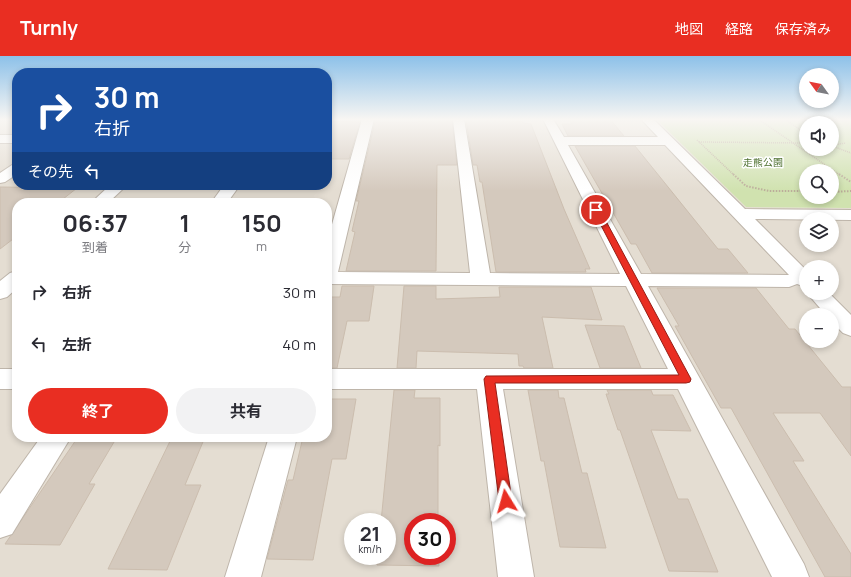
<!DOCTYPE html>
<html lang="ja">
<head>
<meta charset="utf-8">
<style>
	body { margin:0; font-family:Manrope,"Noto Sans JP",sans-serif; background:#f2f2f3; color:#2b2b33; height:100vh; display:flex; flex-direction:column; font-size:15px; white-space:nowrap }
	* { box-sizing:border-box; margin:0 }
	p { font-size:13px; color:#7c7c81 }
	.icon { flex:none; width:22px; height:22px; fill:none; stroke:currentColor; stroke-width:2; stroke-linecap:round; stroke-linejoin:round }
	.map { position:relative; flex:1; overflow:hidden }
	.drawer { position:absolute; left:12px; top:142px; width:320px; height:244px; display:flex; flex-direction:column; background:#fff; border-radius:16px; box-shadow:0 2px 6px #0003 }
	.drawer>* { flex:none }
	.banner { position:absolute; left:12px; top:12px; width:320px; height:122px; border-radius:16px; box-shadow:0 2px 6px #0003; background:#1a4fa0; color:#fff; overflow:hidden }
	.needle { width:26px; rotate:303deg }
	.fabs { position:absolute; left:799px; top:12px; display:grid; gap:8px }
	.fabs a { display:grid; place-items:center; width:40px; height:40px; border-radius:50%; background:#fff; box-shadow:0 2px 6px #0003; font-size:20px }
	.speed { position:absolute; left:344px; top:457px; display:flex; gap:8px; font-size:20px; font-weight:700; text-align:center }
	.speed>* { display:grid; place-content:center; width:52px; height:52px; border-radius:50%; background:#fff; box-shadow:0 2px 6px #0003; line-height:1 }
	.speed small { font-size:10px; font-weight:400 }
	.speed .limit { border:6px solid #d22; background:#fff; color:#111 }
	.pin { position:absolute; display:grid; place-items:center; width:34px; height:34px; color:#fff; margin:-17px; border:2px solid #fff; border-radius:50%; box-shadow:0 1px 4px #0007 }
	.me { position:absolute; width:44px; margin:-22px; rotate:352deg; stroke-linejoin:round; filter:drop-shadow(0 0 3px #0008) }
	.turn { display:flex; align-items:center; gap:14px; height:84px; padding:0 16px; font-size:18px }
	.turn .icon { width:52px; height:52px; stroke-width:2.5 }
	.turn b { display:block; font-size:28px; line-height:34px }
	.then { display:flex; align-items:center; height:38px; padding:0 16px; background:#0003; gap:8px; font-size:15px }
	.eta { display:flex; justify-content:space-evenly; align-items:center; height:68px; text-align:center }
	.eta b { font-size:24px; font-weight:700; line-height:28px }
	.primary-button { display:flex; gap:8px; margin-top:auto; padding:8px 16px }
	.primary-button a { flex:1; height:46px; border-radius:24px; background:#e92e22; color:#fff; font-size:16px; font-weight:700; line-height:46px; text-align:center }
	.primary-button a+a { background:#f2f2f3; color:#2b2b33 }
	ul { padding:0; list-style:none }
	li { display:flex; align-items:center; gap:12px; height:52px; padding:0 16px }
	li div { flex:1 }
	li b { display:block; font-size:15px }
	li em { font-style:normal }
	header { display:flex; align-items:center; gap:24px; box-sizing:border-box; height:56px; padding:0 20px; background:#e92e22; color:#fff }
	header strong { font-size:19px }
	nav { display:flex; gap:22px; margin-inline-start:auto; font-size:14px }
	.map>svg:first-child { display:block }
</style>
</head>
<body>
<header>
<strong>Turnly</strong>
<nav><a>地図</a><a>経路</a><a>保存済み</a></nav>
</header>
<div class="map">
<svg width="851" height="521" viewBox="0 0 851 521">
	<rect width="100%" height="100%" fill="#f0ece4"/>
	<!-- residential -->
	<path fill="#e4ddd2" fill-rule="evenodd" d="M0 63H17V129H327V63H656L746 151 851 152V521H0ZM17 147H327V381H17ZM806 163H832V189H806ZM806 211H832V237H806ZM806 259H832V285H806ZM353 466H387V500H353ZM413 466H447V500H413Z"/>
	<!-- green -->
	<path fill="#d0e2af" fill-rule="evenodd" d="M656 63H851V152L746 151ZM806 67H832V93H806ZM806 115H832V141H806Z"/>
	<!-- building -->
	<g fill="#d4c9bd" stroke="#cbbdae">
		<polygon points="569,63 610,63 624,80 568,80 562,68 572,68"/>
		<polygon points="419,64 452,64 457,109 437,109 436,215 346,215 355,176 352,175 359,145 356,145 375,66 419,66"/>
		<polygon points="466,64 522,65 523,67 531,68 564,153 590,213 585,213 586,216 496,216 482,126 480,126 477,109 473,109"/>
		<polygon points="327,65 360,66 349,103 327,103"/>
		<polygon points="575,90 635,90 718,193 728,193 748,217 652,217 636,188 631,188"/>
		<polygon points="0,131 77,132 58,147 17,147 17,180 0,193"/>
		<polygon points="342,230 374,230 369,265 347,265 337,312 327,312 327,241 340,241"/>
		<polygon points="404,230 436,230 436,243 500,241 499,231 591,231 602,264 542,261 553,312 524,312 523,310 519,310 518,298 417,295 416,312 397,312"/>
		<polygon points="657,232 756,232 789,273 795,273 842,331 851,331 851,400 820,357 773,357 804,405 793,405 851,498 851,521 825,521 731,352 721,352 675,270 679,270"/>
		<polygon points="585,269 624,270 641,312 600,312"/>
		<polygon points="394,334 415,334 414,342 440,342 440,390 438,389 438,466 413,466 413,500 438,500 439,510 377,509 378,500 387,500 387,466 381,466"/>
		<polygon points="528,334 558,334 559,342 564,342 582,417 587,417 606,492 560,491 544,405 541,405"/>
		<polygon points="607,334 651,334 653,339 673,339 691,375 651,374 678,443 688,443 718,516 669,515 620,374 618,374 606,338 609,338"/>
		<polygon points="327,343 356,343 346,403 332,403 313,504 267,503 288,424 293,424 303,381 327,381"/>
		<polygon points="78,381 117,381 89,428 95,428 60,489 5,488"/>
		<polygon points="172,381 205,381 185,429 201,429 167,514 108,513"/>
	</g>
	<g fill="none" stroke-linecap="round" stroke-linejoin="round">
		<defs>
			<g id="minor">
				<path d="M362 63H374L338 216 470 217 453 63H464L490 217 620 218 543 63H553L564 81H658L641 63H653L745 153 851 154V164L755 163 806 214V231L797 228 789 231 648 230 804 508 809 521H772L678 333H503L534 521H498L477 333H327V313H668L626 230 327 228V186ZM568 89H665L789 219 641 218Z"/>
				<rect x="0" y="79" width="17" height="8"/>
				<polygon points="17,108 17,118 5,126 0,127 0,117 12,109"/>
				<polygon points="110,129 127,129 108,147 91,147"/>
				<polygon points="224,129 240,129 227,147 211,147"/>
				<polygon points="17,215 17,232 7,241 0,243 0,225 10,217"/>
				<polygon points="807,237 829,237 851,259 851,280 843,277 832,266 832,259 826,259"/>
				<rect x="0" y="313" width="17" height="20"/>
				<polygon points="41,381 71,381 12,478 0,482 0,438"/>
				<polygon points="269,381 297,381 261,521 225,521"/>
			</g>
		</defs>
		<!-- minor casing -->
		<use href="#minor" stroke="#beb5aa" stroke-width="2"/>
		<!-- path-far1 -->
		<g stroke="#bcad9a" stroke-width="1.5" stroke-dasharray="1 1" stroke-linecap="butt">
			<polyline points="758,63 840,119"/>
			<polyline points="785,63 806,78"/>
			<polyline points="697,84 734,119"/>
			<polyline points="699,86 806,87"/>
			<polyline points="832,89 846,87"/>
			<polyline points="832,90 851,97"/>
		</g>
		<!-- path -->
		<g stroke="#bcad9a" stroke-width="2" stroke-dasharray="1.5 1.5" stroke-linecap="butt">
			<polyline points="733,118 746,130 769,135 806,135"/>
			<polyline points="839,118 851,126"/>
			<polyline points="832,136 851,135"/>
		</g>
		<!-- minor -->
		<use href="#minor" fill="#fff" fill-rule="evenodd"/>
	</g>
	<!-- sky -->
	<linearGradient id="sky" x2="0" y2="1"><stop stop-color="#8dc1e9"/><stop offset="0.47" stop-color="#f8f6f3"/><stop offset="1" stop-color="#f8f6f3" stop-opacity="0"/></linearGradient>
	<rect width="851" height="135" fill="url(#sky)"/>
	<!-- route -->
	<polygon fill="#e92e22" stroke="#971e16" points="596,152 600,154 691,323 690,326 686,327 495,327 512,445 511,449 506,451 501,449 499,445 484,323 486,320 679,319 593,154"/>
	<g text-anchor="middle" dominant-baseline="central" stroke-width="3" stroke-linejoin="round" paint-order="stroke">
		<!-- far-park labels -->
		<g font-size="10" fill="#4c6f2d" stroke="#fff">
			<text x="763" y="106">走熊公園</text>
		</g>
	</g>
</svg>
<div class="fabs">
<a><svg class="needle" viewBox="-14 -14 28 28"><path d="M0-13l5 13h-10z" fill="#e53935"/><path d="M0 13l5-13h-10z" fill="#7c7c81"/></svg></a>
<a><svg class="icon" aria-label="sound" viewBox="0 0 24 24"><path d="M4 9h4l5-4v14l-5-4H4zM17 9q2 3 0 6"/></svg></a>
<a><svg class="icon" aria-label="search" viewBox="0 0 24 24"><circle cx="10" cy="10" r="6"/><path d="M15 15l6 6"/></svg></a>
<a><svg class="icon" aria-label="layers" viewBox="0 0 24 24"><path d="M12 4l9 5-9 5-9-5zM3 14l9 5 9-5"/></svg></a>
<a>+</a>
<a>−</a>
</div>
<div class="speed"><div>21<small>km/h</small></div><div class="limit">30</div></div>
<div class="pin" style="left:596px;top:154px;background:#d93025"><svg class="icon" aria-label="arrive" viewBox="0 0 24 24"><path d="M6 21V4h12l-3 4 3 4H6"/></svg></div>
<svg class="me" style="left:506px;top:445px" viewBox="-20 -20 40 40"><path d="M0-17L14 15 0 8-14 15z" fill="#e92e22" stroke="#fff" stroke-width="4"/></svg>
<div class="banner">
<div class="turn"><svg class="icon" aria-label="right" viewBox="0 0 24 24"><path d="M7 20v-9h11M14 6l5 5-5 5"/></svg><div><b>30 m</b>右折</div></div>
<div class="then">その先<svg class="icon" aria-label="left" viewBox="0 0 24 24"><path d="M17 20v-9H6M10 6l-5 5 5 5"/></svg></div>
</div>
<section class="drawer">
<div class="eta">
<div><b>06:37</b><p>到着</p></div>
<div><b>1</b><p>分</p></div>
<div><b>150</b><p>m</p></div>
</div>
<ul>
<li><svg class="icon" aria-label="right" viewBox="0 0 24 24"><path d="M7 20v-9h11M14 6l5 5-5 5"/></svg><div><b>右折</b></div><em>30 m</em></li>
<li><svg class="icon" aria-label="left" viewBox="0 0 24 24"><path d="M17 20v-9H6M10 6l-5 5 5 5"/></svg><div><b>左折</b></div><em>40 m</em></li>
</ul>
<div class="primary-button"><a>終了</a><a>共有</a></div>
</section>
</div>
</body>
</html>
